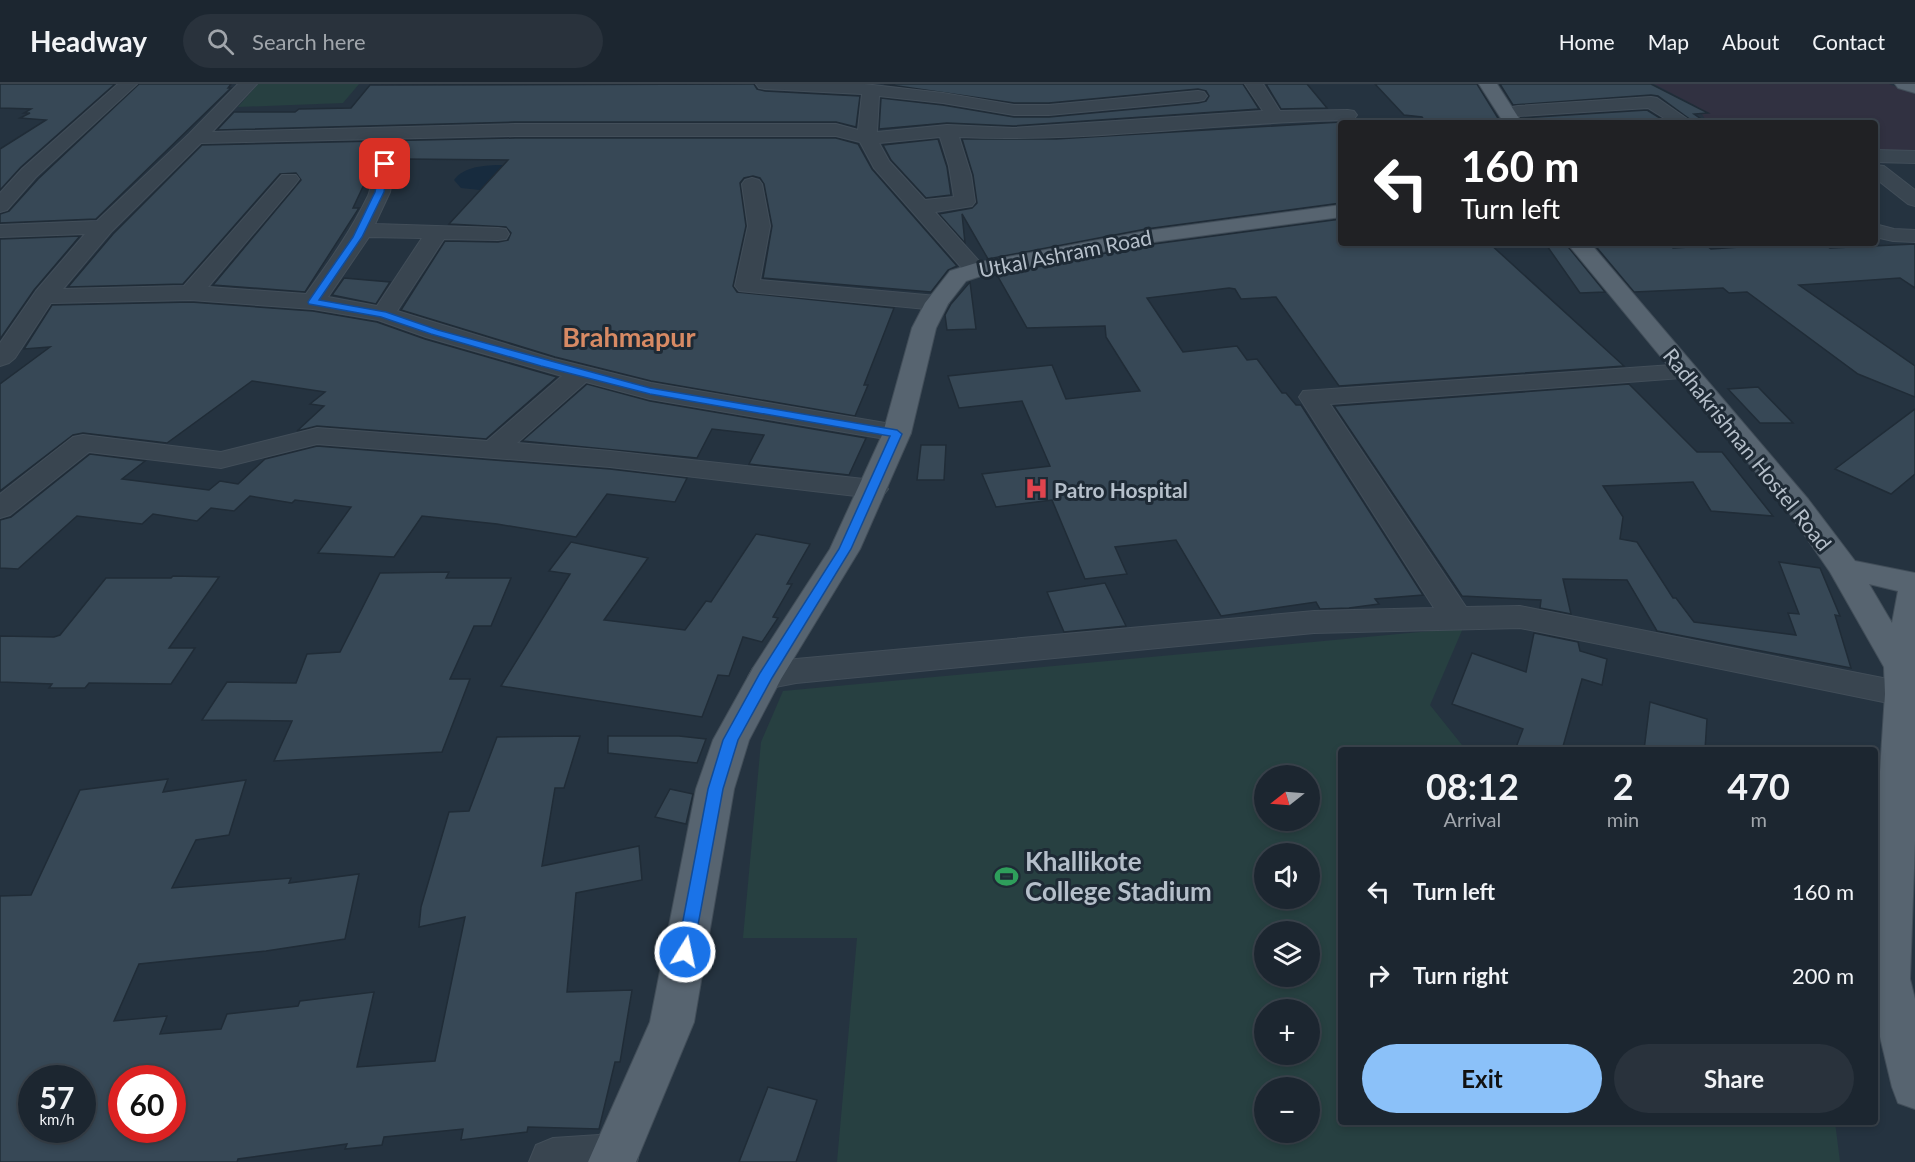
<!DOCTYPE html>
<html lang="en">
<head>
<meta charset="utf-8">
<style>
	body { margin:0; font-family:Lato,sans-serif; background:#29323c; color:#f1f3f6; height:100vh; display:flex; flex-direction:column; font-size:22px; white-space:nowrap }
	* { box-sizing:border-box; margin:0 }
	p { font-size:20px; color:#a0a5ab }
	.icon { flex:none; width:33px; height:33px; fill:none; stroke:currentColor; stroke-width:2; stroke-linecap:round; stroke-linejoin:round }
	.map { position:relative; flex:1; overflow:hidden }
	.side { position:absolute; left:1338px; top:663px; width:540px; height:378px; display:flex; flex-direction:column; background:#1c2630; border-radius:6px; box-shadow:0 3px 9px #0003,0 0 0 2px #3a434c }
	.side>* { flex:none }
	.banner { position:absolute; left:1338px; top:36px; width:540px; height:126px; border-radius:6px; box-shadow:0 3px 9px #0003,0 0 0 2px #3a434c; background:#202124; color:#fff; overflow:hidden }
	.needle { width:39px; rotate:253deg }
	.buttons { position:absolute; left:1254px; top:681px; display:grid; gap:12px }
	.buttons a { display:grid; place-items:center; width:66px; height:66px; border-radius:50%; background:#1c2630; box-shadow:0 3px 9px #0003,0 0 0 2px #3a434c; font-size:30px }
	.speed { position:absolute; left:18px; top:981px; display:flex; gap:12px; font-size:30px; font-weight:700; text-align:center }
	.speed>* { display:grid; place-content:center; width:78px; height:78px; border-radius:50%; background:#1c2630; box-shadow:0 3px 9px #0003,0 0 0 2px #3a434c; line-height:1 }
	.speed small { font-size:15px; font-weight:400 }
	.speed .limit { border:9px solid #d22; background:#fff; color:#111 }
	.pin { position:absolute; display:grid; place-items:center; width:51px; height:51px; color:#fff; margin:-26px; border-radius:12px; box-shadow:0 3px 9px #0006 }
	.me { position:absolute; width:66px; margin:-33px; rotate:10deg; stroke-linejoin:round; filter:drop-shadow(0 0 4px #0008) }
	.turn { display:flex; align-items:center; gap:21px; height:126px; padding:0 24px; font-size:27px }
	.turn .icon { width:78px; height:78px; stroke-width:2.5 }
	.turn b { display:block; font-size:42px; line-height:51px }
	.eta { display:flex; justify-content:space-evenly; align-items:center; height:102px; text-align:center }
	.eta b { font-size:36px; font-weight:700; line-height:42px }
	.button { display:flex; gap:12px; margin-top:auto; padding:12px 24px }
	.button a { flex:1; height:69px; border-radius:36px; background:#8bc1f9; color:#111; font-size:24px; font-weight:700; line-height:69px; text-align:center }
	.button a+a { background:#29323c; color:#f1f3f6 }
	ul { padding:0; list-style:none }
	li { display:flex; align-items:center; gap:18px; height:84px; padding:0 24px }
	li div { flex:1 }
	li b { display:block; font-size:22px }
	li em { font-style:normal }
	header { display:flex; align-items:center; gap:36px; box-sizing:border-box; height:84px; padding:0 30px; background:#1c2630; border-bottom:2px solid #3a434c }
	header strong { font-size:28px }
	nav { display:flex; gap:33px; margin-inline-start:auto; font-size:21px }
	.search { width:420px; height:54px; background:#29323c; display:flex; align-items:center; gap:15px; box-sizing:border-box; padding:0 21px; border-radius:33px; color:#a0a5ab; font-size:22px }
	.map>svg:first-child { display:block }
</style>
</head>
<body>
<header>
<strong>Headway</strong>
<div class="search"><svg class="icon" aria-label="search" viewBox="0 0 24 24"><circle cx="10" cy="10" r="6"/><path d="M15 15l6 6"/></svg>Search here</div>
<nav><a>Home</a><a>Map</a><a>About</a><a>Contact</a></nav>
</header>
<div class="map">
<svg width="1915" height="1078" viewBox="0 0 1915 1078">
	<rect width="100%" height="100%" fill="#253340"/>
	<!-- medical -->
	<polygon fill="#313141" points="1654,0 1889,0 1915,10 1915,71 1875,71 1875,39 1708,39 1696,22"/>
	<!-- green -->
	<g fill="#274041" fill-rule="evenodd">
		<polygon points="258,0 359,0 343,19 238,23"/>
		<path d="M1463 544 1430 621 1466 666H1341V1038H1835L1840 1078H837L857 854H743L761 658 783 607ZM1264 692H1310V736H1264ZM1264 770H1310V814H1264ZM1264 848H1310V892H1264ZM1264 926H1310V970H1264ZM1264 1004H1310V1048H1264Z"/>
	</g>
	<!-- water -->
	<path fill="#172b3e" d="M515 81 497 104 480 106 461 104 454 96C466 79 496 81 515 81Z"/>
	<!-- building -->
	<g fill="#374856" stroke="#202c37" stroke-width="1.5" fill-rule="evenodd">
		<polygon points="0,0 115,0 21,83 0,106 0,65 46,36 20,34 30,29 24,29 31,25 0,24"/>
		<polygon points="139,0 231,0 228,4 231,4 96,135 0,139 0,130 9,127 38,95"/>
		<polygon points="746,0 754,0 757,5 765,7 860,12 856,43 836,38 515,38 217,46 234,28 295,28 299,25 351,24 370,1"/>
		<polygon points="884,0 1243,0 1259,25 1013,42 947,39 879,45 881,14 943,21 1014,33 1049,33 1198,19 1206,17 1209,12 1206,7 1198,5 1049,19 1014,19"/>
		<polygon points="1266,0 1307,0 1327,24 1281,25"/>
		<polygon points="1375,0 1477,0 1501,39 1426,39 1422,33 1404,31"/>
		<polygon points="1500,0 1651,0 1708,29 1694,30 1707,39 1695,39 1658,12 1651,11 1513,21"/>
		<polygon points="1647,26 1668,39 1524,38 1521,34"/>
		<polygon points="1341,38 1341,119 1146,145 988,175 962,130 965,159 939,130 972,124 977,119 973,91 962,55 1056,55"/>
		<polygon points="515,54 836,54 858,60 872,85 957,182 948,186 931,208 763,194 772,142 764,100 760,94 753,92 744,94 740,99 746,142 733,202 737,208 894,224 864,301 868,301 855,332 651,297 555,273 401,226 445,157 498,158 508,156 511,149 506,143 449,140 508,76 403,75 397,78 392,74 376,75 353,124 359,124 305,208 213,201 301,96 296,89 280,90 183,200 68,203 113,150 202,61"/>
		<polygon points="938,55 947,83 951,111 926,114 891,76 883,61"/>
		<polygon points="1341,135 1341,159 1489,159 1624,282 1339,302 1276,213 1241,215 1235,205 1229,204 1147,214 1183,268 1237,262 1247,276 1257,275 1282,309 1286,309 1296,321 1301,321 1423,511 1375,515 1379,520 1349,524 1320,525 1316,518 1221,532 1176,456 1115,463 1127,490 1085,495 1052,416 996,423 982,390 1050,382 1022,317 959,324 948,292 1052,281 1066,315 1140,307 1106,253 1105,242 1027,244 997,191 1146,161"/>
		<polygon points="80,152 34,206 0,255 0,155"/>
		<polygon points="1545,159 1565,159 1605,208 1580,209"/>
		<polygon points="1593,159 1669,159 1673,164 1707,162 1711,165 1797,159 1822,159 1830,164 1915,160 1915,204 1900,194 1799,201 1915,282 1915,313 1858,290 1747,208 1729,209 1723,204 1634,208"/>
		<polygon points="344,194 390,198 376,220 332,211"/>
		<polygon points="970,198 976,245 947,246 945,231 951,220"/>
		<polygon points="191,218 313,227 377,238 425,255 557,293 486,355 317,342 297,347 324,322 310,320 325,308 252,297 167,359 83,349 73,351 0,407 0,300 50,263 24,265 52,221"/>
		<polygon points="587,300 650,317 866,354 849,391 749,380 764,351 712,345 697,374 522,357"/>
		<polygon points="1629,300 1697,368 1722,368 1773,432 1711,427 1693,398 1603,402 1623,433 1620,455 1637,458 1673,514 1676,514 1694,538 1796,551 1788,529 1799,530 1779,478 1820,484 1840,532 1835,531 1851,584 1657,547 1627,496 1563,495 1571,530 1540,524 1541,516 1462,512 1334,322"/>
		<polygon points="1758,303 1793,339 1760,339 1728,305"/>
		<polygon points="1915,325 1915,390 1891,410 1835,385"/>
		<polygon points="921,361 946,361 944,396 917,396"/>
		<polygon points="317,362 610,385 687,394 675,418 607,410 576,453 497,440 422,432 394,473 318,469 351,423 295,416 292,419 250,412 234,427 211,424 197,437 153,430 142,440 77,432 18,485 0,484 0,436 11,433 90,370 145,377 122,395 209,406 220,397 238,400 265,375"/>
		<polygon points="756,450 810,460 787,500 792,500 773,533 778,534 762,558 743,553 729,592 718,591 702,633 501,602 570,490 549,487 571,458 648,474 604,536 685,546 706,517 711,518"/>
		<polygon points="449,488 446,494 511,494 491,542 474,542 450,595 470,595 442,668 274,677 292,637 202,636 227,598 296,599 307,570 340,568 380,489"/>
		<polygon points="173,492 219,493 169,564 195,564 171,600 89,599 85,604 49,604 52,600 0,598 0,552 54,553 60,551 106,494 171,494"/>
		<polygon points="1105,499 1126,542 1064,548 1047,508"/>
		<polygon points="1534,549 1578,558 1580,567 1607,575 1602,601 1582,595 1562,666 1515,666 1523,645 1452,620 1472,569 1526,588"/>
		<polygon points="1650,618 1707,635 1705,666 1644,666"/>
		<path d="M580 652 564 704H555L542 782 639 762 642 796 576 809 567 908 632 906 620 978H615L599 1045 528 1043 527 1048 461 1056 463 1045 384 1053 382 1061 345 1065 347 1060 238 1075 237 1078H0V812L31 811 80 706 168 695 163 708 246 696 229 751 196 756 172 804 291 794 289 799 359 790 345 855 266 867 139 880 114 937 167 932 160 950 221 945 227 930 298 922 300 917 374 908 357 983 435 977 465 833 419 843 421 823 449 728 469 727 497 653ZM32 994H82V1046H32ZM122 994H172V1046H122Z"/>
		<polygon points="608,652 679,652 706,655 697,679 608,669"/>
		<polygon points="670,705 693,710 686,740 655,733"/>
		<polygon points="768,1003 817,1016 796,1078 739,1078"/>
	</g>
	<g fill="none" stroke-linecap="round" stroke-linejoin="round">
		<defs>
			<g id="minor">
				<polygon points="118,0 137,0 36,93 7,126 0,128 0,109 22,85"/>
				<path d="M238 0H257L212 48 515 40H836L858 46 862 10 765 5 759 4 756 0H864L943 9 1014 21H1049L1198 7 1204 8 1207 12 1204 16 1198 17 1049 31H1014L943 19 879 12 877 48 947 41 1013 44 1263 27 1245 0H1263L1280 27 1348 26 1354 27 1357 31 1354 35 1348 36C1218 38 1088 59 959 53L971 91 975 118 972 122 935 128 987 186 984 191 976 193 968 191 874 84 860 58 836 52H515L201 59 111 148 63 205 184 202 282 91H296L299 95 296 99 208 203 306 210C329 178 351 147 368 112 373 100 371 86 378 76H392L395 80 390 108 375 140 498 144 506 145 509 150 506 155 498 156 444 155 397 227 554 275 651 299 897 341 907 343 911 349 907 355 897 357 650 315 586 298 517 359 610 367 873 396 883 399 888 405 883 411 873 414 610 383 317 360 221 384 89 368 10 431 0 434V410L73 353 83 351 221 368 317 344 487 357 562 292 426 253 378 236 313 225 191 216 51 219 15 274 9 279 0 282V259L36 207 85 150 0 153V141L97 137 189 50ZM940 53 949 82 954 113 925 116 889 77 879 59ZM369 153 422 154 377 222 328 213Z"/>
				<polygon points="1651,13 1657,14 1693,39 1672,39 1648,24 1518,32 1512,31 1509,27 1512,23 1518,22"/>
				<polygon points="1875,66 1915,67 1915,79 1875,78"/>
				<polygon points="1875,81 1884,82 1915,106 1915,122 1908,120 1875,94"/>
				<polygon points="752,94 759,96 762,100 770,142 760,196 937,212 945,214 949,219 945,224 937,226 739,207 735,202 748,142 742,100 745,96"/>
				<polygon points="1875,140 1894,145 1915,146 1915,158 1893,157 1875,153"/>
				<polygon points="1686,280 1695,283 1699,288 1695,293 1330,320 1466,523 1520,522 1903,598 1915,601 1915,619 1903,622 1520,544 1314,549 796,599 765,605 753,602 748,593 753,584 796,575 1314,527 1434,524 1299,313 1303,307"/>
				<polygon points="614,1050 631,1057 638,1074 637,1078 529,1078 536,1061 553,1054"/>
			</g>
			<g id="major">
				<polygon points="1479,0 1497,0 1522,39 1504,39"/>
				<polygon points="1895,0 1915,0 1915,9 1898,4"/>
				<polygon points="1341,121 1341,133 1146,159 981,192 966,197 948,220 936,244 911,349 860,465 781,595 749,656 734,705 694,938 636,1078 588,1078 650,938 696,705 713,656 753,584 830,465 883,349 912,244 925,219 950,187 976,179 1146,147"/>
				<path d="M1567 159H1590L1808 415 1855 477 1915 489V757L1910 895 1915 915V1025L1898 1019 1892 1003 1875 932V765L1885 610 1884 583 1830 488 1788 427ZM1869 500 1898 507 1892 539Z"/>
			</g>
		</defs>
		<!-- minor casing -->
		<use href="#minor" stroke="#424e59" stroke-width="2"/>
		<!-- major casing -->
		<use href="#major" stroke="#424e59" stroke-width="2"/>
		<!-- minor -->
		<use href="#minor" fill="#394550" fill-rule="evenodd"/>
		<!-- major -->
		<use href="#major" fill="#576470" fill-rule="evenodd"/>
	</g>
	<!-- route -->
	<polygon fill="#1a73e8" stroke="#114b97" stroke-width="1.5" points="385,78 389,80 384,108 362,153 319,216 386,228 438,246 650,304 897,346 902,350 851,465 772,594 738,656 723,705 692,874 685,876 679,874 677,868 708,705 723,656 760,589 839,465 890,352 650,310 541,282 431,250 381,233 309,220 308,218 353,153 375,108 381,80"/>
	<!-- icons -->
	<defs>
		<symbol id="hospital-bare" viewBox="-9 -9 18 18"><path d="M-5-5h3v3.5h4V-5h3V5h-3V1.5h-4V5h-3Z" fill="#e0444e" stroke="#1e2a35" stroke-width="2.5" paint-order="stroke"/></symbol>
		<symbol id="stadium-bare" viewBox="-9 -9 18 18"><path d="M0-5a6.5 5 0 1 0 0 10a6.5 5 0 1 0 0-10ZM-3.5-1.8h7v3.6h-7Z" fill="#2e9e5b" stroke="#1e2a35" stroke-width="2.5" paint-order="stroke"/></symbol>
	</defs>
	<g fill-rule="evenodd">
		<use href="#hospital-bare" x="1020" y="388" width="33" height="33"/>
		<use href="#stadium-bare" x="990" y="776" width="33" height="33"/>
	</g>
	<g text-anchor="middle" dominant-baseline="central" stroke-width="6" stroke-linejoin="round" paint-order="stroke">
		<!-- street labels -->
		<g font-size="21" fill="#b5bfca" stroke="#1e2a35">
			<text transform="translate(1065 169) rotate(-11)">Utkal Ashram Road</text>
			<text transform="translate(1748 365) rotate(51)">Radhakrishnan Hostel Road</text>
		</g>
		<!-- poi labels -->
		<g font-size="21" font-weight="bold" fill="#b5bfca" stroke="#1e2a35" text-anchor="start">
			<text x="1054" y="405">Patro Hospital</text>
		</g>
		<!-- near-poi labels -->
		<g font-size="26" font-weight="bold" fill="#b5bfca" stroke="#1e2a35" text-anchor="start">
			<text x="1025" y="777">Khallikote<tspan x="1025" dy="30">College Stadium</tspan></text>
		</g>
		<!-- far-town labels -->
		<g font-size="27" font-weight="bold" fill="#d78a64" stroke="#1e2a35">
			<text x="629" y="252">Brahmapur</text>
		</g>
	</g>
</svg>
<div class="buttons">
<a><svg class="needle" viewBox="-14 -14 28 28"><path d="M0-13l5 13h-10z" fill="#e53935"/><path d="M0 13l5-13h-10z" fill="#a0a5ab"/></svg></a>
<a><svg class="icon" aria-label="sound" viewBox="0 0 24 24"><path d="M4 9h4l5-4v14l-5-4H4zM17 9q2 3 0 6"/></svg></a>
<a><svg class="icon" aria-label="layers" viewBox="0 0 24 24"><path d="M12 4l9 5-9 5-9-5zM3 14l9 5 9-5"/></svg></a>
<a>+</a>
<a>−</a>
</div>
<div class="speed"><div>57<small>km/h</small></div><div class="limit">60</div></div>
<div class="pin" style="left:385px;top:80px;background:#d93025"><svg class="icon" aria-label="arrive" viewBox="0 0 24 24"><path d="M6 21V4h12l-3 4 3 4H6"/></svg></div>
<svg class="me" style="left:685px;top:868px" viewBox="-20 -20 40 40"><circle r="17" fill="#1a73e8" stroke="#fff" stroke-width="3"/><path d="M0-11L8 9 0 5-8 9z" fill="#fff"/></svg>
<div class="banner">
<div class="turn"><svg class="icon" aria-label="left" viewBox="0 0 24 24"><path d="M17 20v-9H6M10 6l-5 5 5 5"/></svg><div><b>160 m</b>Turn left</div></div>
</div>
<section class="side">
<div class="eta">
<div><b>08:12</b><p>Arrival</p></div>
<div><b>2</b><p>min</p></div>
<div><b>470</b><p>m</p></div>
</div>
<ul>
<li><svg class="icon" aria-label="left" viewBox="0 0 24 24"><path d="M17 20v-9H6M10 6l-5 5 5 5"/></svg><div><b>Turn left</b></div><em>160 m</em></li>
<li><svg class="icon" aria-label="right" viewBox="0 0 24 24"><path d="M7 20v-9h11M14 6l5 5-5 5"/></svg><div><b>Turn right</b></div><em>200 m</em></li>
</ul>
<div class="button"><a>Exit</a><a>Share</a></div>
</section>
</div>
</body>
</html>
